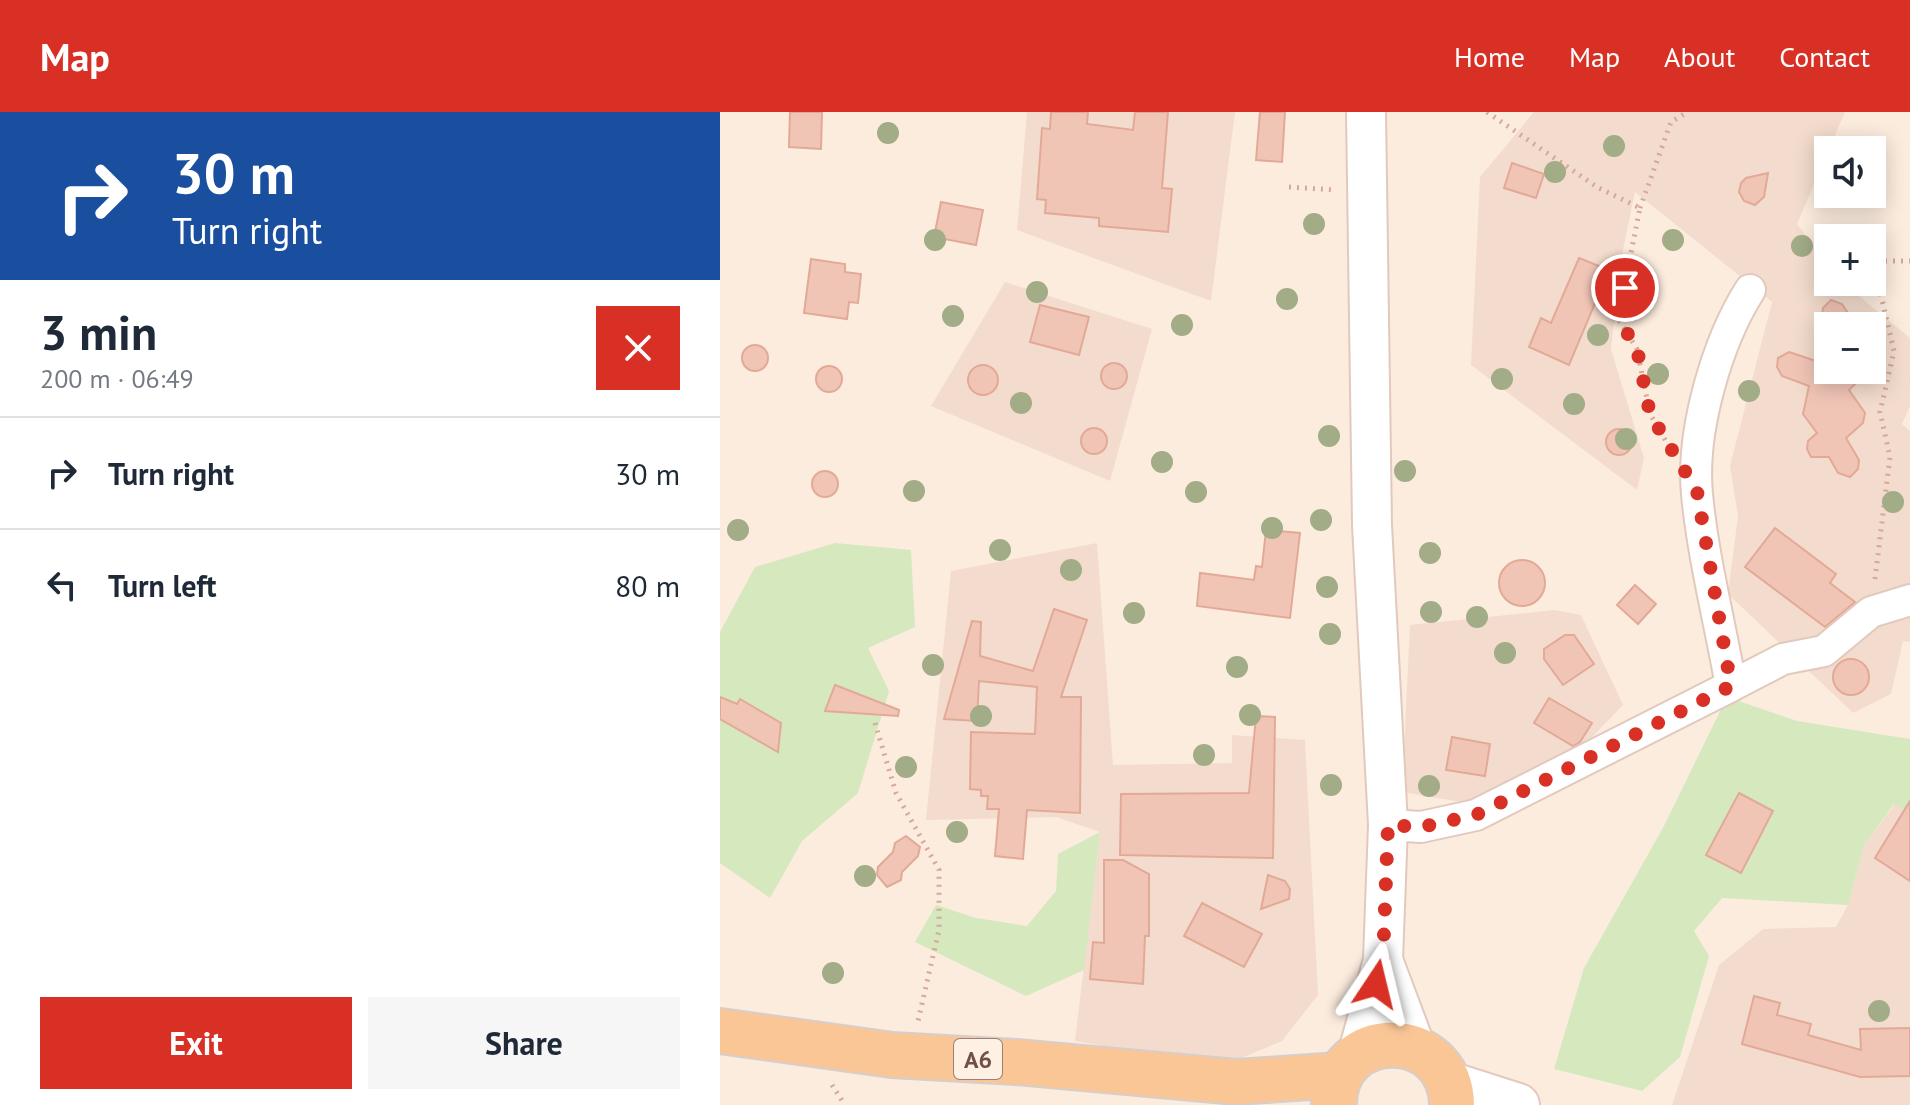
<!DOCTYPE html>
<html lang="en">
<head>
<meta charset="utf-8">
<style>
	body { margin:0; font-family:"PT Sans",sans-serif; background:#f6f6f7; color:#1f2937; height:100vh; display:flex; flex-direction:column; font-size:30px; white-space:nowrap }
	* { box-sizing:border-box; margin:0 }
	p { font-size:26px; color:#747a83 }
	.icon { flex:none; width:44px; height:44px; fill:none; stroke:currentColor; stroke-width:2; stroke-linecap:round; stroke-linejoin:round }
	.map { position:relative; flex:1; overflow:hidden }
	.panel { display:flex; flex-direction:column; background:#fff; width:720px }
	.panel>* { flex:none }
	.guide { background:#1a4fa0; color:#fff; overflow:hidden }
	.controls { position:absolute; left:1094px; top:24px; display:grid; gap:16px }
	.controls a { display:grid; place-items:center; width:72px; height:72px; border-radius:0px; background:#fff; box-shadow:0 4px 20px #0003; font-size:40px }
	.pin { position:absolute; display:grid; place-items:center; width:68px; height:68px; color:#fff; margin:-34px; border:4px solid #fff; border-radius:50%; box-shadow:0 2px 8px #0007 }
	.me { position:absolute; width:88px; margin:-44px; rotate:10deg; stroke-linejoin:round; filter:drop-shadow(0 0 6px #0008) }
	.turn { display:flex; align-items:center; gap:28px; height:168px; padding:0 40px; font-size:36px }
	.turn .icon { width:104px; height:104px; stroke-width:2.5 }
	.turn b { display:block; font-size:56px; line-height:68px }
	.round { display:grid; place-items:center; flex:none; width:84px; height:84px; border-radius:0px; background:#f6f6f7 }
	.headline { display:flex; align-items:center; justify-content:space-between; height:136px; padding:0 40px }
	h1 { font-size:48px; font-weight:600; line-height:60px }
	.primary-button { display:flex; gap:16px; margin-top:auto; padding:16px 40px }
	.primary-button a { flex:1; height:92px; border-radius:0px; background:#d93025; color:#fff; font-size:32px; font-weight:600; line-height:92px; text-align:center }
	.primary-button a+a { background:#f6f6f7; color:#1f2937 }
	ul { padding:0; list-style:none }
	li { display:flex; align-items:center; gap:24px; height:112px; padding:0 40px; border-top:2px solid #e0e1e3 }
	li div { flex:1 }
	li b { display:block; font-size:30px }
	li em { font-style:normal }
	header { display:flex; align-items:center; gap:48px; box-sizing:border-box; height:112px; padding:0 40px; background:#d93025; color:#fff }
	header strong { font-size:38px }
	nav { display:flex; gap:44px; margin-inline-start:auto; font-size:28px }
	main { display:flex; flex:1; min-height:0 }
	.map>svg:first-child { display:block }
</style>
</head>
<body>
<header>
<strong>Map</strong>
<nav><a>Home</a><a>Map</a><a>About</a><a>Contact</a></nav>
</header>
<main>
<section class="panel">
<div class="guide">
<div class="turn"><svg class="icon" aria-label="right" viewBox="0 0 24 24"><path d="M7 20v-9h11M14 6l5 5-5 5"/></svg><div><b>30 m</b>Turn right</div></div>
</div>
<div class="headline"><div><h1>3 min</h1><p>200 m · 06:49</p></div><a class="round" style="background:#d93025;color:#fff"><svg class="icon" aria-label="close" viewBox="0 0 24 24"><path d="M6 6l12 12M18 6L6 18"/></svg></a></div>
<ul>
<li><svg class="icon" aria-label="right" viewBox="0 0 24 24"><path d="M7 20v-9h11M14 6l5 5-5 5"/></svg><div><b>Turn right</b></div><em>30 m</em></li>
<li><svg class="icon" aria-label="left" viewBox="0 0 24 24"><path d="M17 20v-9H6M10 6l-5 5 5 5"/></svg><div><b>Turn left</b></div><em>80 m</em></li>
</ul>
<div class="primary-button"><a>Exit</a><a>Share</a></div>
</section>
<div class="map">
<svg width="1190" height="993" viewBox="0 0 1190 993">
	<rect width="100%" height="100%" fill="#fcecde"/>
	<!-- residential -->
	<g fill="#f3dccd" fill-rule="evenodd">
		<polygon points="307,0 515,0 491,189 297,118"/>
		<path d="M814 0H1125L1077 112 1108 152V170H1122L1190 226V294L1182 312 1190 319V530L1183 529 1171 582 1133 601 1008 482 1018 404 1010 354 1052 190 915 80 900 152 891 237 924 346 917 378 751 253 760 65ZM1108 214H1152V258H1108Z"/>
		<polygon points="285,170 432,217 390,369 211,294"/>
		<polygon points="377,431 393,653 512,651 512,623 585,628 598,883 562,929 502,954 355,929 380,720 336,705 206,708 231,459"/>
		<polygon points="835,498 861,503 903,593 846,652 771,695 682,680 690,513"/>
		<polygon points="1175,692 1190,701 1190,993 952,993 999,853 1043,817 1116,815 1128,793 1144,733"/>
	</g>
	<!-- green -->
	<g fill="#d5e8be">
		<polygon points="115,431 191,438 195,515 148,536 169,579 138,681 82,729 50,786 0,751 0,520 35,455"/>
		<polygon points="1007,585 1077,609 1190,627 1190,701 1174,692 1144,733 1128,793 1002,786 974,819 989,844 960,945 922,979 834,957 864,856 944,714"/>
		<polygon points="380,720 364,858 306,884 195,830 216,793 256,806 307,814 336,779 338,742"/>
	</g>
	<!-- building -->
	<g fill="#f1c5b6" stroke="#e3a997" stroke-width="2">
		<polygon points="70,0 102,0 101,37 69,35"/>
		<polygon points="331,0 368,0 367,12 413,18 415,0 448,0 442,76 452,77 448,120 379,114 379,106 325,101 326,88 317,87 322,16 330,17"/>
		<polygon points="540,0 565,0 562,50 536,48"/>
		<polygon points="792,51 824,62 816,86 784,76"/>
		<polygon points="1048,61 1044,85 1035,93 1024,89 1019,80 1021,71 1026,66"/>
		<polygon points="221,90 263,98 256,133 214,125"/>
		<polygon points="859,146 889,158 849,253 809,235 821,206 831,211"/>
		<polygon points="91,147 125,152 125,160 141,162 138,191 129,190 127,207 84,201"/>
		<polygon points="1111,188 1122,192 1136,213 1148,210 1161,214 1159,230 1152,236 1152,214 1108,215 1102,205 1103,196"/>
		<polygon points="320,193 369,205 359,243 310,230"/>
		<circle cx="35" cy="246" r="13"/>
		<polygon points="1069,240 1108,253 1108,258 1142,265 1129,278 1145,301 1143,311 1126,326 1139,348 1138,357 1130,365 1118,361 1109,345 1091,345 1087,337 1088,329 1097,321 1083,302 1089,274 1062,264 1057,255 1058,246"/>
		<circle cx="394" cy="264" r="13"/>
		<circle cx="263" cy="268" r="15"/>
		<circle cx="109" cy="267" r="13"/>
		<circle cx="374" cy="329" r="13"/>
		<circle cx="899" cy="330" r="13"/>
		<circle cx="105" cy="372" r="13"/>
		<polygon points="1055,416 1116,462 1110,471 1135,490 1105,515 1025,455"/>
		<polygon points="546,418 580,421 570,506 477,494 480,461 534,468 536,454 542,455"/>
		<circle cx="802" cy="471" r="23"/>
		<polygon points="915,473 936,492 918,512 897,493"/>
		<polygon points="334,497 367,508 341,585 361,585 360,701 307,698 303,747 275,744 279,697 267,697 268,684 261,684 261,678 250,677 251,620 315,622 317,575 259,569 257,609 224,607 252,509 261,510 260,544 313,559"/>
		<polygon points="845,523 854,523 874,552 843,573 824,547 824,537"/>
		<circle cx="1131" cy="565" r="18"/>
		<polygon points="115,573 179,598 178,604 105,599"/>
		<polygon points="0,585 17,592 20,587 61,611 58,640 0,607"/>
		<polygon points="829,586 872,611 860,630 853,634 814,611"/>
		<polygon points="536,604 555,605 553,746 400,743 401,682 529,681"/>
		<polygon points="732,625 770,632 765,664 726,658"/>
		<polygon points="1019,681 1053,699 1021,761 986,743"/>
		<polygon points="1190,689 1190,769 1155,746"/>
		<polygon points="186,724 200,735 198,744 182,760 181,768 167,775 157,763 158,755 173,740 175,731"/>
		<polygon points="384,748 403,748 429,762 429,824 425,824 423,872 370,867 373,830 384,831"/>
		<polygon points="548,763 565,769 570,777 569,787 541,797"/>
		<polygon points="482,791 542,822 524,855 464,824"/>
		<polygon points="1034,884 1060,891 1057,903 1091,912 1088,923 1141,938 1140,917 1190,916 1190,964 1140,965 1022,932"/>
	</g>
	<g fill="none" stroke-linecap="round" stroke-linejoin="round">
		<defs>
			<g id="minor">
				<polyline points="1011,574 1063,547 1104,539 1151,500 1190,488"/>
				<path d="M668 713 701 715 756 703 1011 574C1000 511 983 446 977 382 971 319 997 230 1030 178"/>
			</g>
			<g id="tertiary">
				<polyline points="663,848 696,936"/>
				<polyline points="637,944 663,848 668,713 652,413 646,0"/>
			</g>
			<polyline id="secondary" points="729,971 798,993"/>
			<g id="primary">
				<polyline points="0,919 172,943 296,950 516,970 620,963"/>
				<path d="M614 992C614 913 731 913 732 993"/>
			</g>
		</defs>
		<!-- minor casing -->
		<use href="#minor" stroke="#e1c9be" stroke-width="34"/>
		<!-- tertiary casing -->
		<use href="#tertiary" stroke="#e1c9be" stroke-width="42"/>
		<!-- secondary casing -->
		<use href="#secondary" stroke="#e6c9bb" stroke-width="46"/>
		<!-- primary casing -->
		<use href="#primary" stroke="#d7cecb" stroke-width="48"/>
		<!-- path -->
		<g stroke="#d5a89a" stroke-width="5" stroke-dasharray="2 6" stroke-linecap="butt">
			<polyline points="767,0 877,75 920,96 898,206 917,237 930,302 947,331"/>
			<polyline points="569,75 615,78"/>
			<polyline points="920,96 951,10 967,0"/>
			<polyline points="1155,467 1170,345 1160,300 1174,239 1153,149 1190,149"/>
			<polyline points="155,611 176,681 219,758 219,818 198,909"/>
			<polyline points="112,973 125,993"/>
		</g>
		<!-- minor -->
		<use href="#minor" stroke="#fff" stroke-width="30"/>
		<!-- tertiary -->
		<use href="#tertiary" stroke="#fff" stroke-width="38"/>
		<!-- secondary -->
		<use href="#secondary" stroke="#fff" stroke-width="42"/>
		<!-- primary -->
		<use href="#primary" stroke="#fbc696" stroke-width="44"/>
	</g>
	<!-- trees -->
	<g fill="#a2ac87">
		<circle cx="168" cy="21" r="11"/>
		<circle cx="894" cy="34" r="11"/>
		<circle cx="835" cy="60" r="11"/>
		<circle cx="594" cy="112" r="11"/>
		<circle cx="215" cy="128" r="11"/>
		<circle cx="953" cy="128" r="11"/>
		<circle cx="1082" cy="134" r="11"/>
		<circle cx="317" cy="180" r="11"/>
		<circle cx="567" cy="187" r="11"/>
		<circle cx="233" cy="204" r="11"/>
		<circle cx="462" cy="213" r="11"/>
		<circle cx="878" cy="223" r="11"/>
		<circle cx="938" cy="262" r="11"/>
		<circle cx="782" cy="267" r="11"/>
		<circle cx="1029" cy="279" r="11"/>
		<circle cx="301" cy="291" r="11"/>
		<circle cx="854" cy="292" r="11"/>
		<circle cx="609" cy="324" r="11"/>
		<circle cx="906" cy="327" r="11"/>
		<circle cx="442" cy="350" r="11"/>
		<circle cx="685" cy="359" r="11"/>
		<circle cx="194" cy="379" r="11"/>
		<circle cx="476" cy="380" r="11"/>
		<circle cx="1173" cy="390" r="11"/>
		<circle cx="601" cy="408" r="11"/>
		<circle cx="552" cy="416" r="11"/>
		<circle cx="18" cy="418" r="11"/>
		<circle cx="280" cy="438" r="11"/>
		<circle cx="710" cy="441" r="11"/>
		<circle cx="351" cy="458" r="11"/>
		<circle cx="607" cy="475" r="11"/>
		<circle cx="711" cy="500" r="11"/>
		<circle cx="414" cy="501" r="11"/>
		<circle cx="757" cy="505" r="11"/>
		<circle cx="610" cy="522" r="11"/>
		<circle cx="785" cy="541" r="11"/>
		<circle cx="213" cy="553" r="11"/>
		<circle cx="517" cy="555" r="11"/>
		<circle cx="530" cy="603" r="11"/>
		<circle cx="261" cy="604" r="11"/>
		<circle cx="484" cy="643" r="11"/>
		<circle cx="186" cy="655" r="11"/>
		<circle cx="611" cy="673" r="11"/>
		<circle cx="709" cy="674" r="11"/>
		<circle cx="237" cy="720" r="11"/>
		<circle cx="145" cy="764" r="11"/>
		<circle cx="113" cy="861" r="11"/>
		<circle cx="1159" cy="899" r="11"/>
	</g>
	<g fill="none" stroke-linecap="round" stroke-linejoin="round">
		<!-- route -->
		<polyline stroke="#d93025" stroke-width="14" stroke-dasharray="0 25.2" points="656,872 663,848 668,713 701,715 756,703 1011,574 977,379 930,302 917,237 898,206 905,176"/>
	</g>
	<g text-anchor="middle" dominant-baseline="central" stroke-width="8" stroke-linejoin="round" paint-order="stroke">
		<!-- shield labels -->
		<rect fill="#fff0e4" stroke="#9c8076" stroke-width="2" x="234" y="927" width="48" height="40" rx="6"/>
		<g font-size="24" font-weight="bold" fill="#715047">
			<text x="258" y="947">A6</text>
		</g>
	</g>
</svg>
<div class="controls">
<a><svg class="icon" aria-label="sound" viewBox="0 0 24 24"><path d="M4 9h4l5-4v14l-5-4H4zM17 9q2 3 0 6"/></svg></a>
<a>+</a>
<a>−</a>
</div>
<div class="pin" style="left:905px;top:176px;background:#d93025"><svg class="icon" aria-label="arrive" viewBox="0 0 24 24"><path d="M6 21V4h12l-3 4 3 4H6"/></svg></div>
<svg class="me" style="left:656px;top:872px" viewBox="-20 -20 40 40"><path d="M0-17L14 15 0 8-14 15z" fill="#d93025" stroke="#fff" stroke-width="4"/></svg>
</div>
</main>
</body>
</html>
